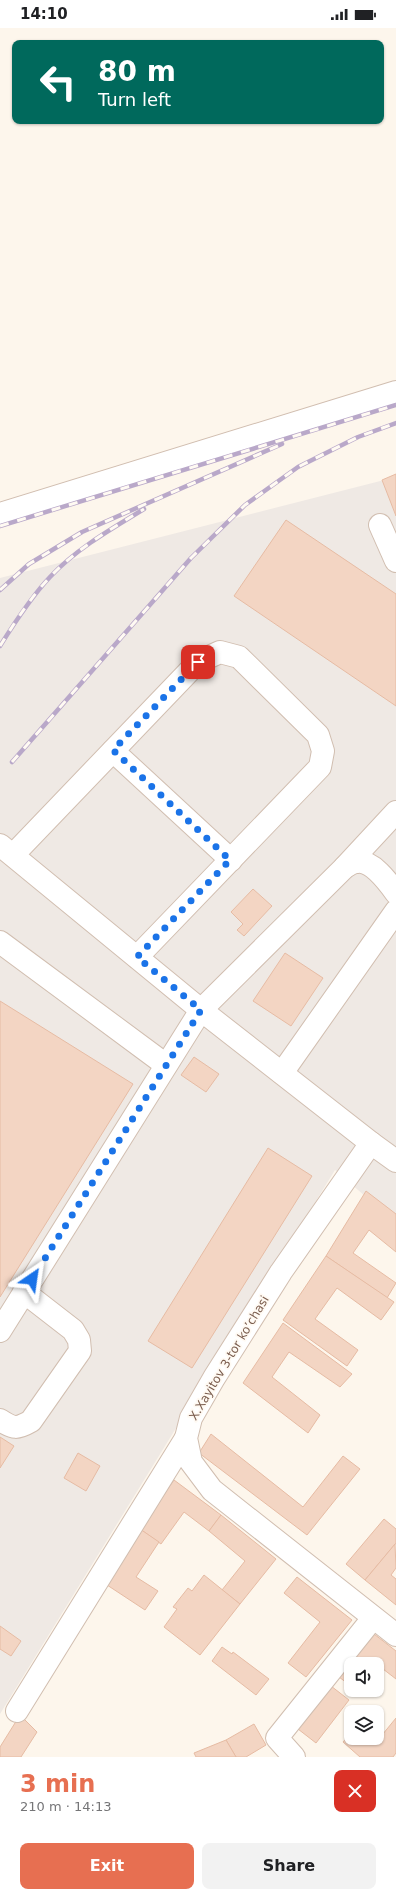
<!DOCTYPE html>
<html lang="en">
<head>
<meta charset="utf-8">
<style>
	body { margin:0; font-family:"DejaVu Sans",sans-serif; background:#f2f2f2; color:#202124; height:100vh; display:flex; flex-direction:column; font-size:15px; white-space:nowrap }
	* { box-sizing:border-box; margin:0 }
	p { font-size:13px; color:#757577 }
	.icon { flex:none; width:22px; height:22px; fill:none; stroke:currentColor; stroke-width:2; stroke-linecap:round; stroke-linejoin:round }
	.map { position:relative; height:1729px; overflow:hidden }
	.panel { display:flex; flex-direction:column; background:#fff; flex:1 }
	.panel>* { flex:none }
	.hud { position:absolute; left:12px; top:12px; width:372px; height:84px; border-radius:8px; box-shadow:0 1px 3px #0004; background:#00695c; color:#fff; overflow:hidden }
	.controls { position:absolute; left:344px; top:1629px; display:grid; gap:8px }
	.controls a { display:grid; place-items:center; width:40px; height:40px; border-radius:8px; background:#fff; box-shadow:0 1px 3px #0004; font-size:20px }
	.pin { position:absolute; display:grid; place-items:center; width:34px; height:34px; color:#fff; margin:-17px; border-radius:8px; box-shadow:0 2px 6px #0006 }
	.me { position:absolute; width:44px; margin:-22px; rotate:32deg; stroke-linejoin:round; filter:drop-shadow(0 0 3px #0008) }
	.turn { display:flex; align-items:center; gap:14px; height:84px; padding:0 20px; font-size:18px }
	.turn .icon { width:52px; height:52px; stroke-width:2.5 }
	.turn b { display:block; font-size:28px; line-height:34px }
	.round { display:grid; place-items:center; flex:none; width:42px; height:42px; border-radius:8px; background:#f2f2f2 }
	.head { display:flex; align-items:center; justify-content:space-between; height:68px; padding:0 20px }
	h1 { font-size:24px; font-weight:700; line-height:30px; color:#e76f51 }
	.cta { display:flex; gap:8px; margin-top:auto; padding:8px 20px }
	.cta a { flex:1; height:46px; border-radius:8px; background:#e76f51; color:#fff; font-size:16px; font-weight:700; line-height:46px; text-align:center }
	.cta a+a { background:#f2f2f2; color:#202124 }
	.status { display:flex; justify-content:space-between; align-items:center; height:28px; padding:0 20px; background:#fff; direction:ltr }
	.status svg { height:11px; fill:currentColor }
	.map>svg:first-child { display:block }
</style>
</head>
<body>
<div class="status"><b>14:10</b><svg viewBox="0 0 49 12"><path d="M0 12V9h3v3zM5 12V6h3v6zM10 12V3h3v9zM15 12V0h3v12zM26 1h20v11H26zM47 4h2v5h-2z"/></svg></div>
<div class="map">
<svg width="396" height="1729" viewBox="0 0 396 1729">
	<rect width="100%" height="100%" fill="#fdf6ec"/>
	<!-- industrial -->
	<polygon fill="#efe9e4" points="396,449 396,1195 335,1142 0,1686 0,550"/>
	<!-- building -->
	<g fill="#f3d5c3" stroke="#e6bba3">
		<polygon points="396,446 396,488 382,452"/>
		<polygon points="286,492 396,566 396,678 234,568"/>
		<polygon points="253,861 272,878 244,908 237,902 243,896 231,884"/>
		<polygon points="285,925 323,950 291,998 253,973"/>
		<polygon points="0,973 133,1056 0,1269"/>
		<polygon points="194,1029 219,1046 206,1064 181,1047"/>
		<polygon points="268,1120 312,1148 192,1340 148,1313"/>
		<polygon points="366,1163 396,1186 396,1224 369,1202 353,1225 396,1255 387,1270 326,1228"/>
		<polygon points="326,1228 394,1274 381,1292 337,1260 315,1291 358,1322 347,1338 283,1292"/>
		<polygon points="283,1295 352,1346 340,1359 289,1324 272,1349 320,1387 308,1405 243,1355"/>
		<polygon points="211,1406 303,1479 343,1428 360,1441 307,1507 199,1425"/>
		<polygon points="0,1409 14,1418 0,1440"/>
		<polygon points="78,1425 100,1438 86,1463 64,1450"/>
		<polygon points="174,1452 221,1487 209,1503 184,1484 161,1516 140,1501"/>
		<polygon points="221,1487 276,1531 240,1576 222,1562 245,1533 209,1503"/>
		<polygon points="384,1491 396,1501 396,1515 365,1552 346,1536"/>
		<polygon points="140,1501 159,1514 136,1549 158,1563 145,1582 104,1555"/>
		<polygon points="395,1516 396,1540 391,1547 396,1551 396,1577 365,1552"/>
		<polygon points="204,1547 240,1576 200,1627 164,1599 177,1581 173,1579 188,1560 192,1563"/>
		<polygon points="297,1549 352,1592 306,1649 288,1635 320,1594 284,1565"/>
		<polygon points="0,1598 21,1613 11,1628 0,1621"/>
		<polygon points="374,1606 396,1623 396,1651 374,1634 372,1636 351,1636 351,1658 339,1649"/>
		<polygon points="222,1619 232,1626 233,1624 269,1651 256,1667 212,1633"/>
		<polygon points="331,1658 349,1672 316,1715 298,1701"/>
		<polygon points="20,1687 37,1704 21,1729 0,1729 0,1719"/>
		<polygon points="396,1690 396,1725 393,1729 360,1729 343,1714 351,1705 351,1710 376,1710 378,1712"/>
		<polygon points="254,1696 266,1717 246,1729 236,1729 226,1712"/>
		<polygon points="226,1712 236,1729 196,1729 194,1725"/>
	</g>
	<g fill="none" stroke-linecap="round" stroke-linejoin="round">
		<defs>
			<g id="minor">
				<polyline points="0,486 396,364"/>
				<polyline points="380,497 396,533"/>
				<polyline points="113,723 231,832"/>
				<polyline points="0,817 201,982 371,1115"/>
				<polyline points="13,827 198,634 220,624 239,629 318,707 323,723 320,739 137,929"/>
				<polyline points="345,839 396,784"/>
				<polyline points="0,914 166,1037"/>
				<polyline points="282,1045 396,883"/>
				<polyline points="396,1133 371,1115 281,1244 214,1350 191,1390 186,1410 191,1434 212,1462 396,1607"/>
				<path d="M0 1303 201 982 345 839C349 837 353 834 357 834 372 832 388 854 396 865"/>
				<path d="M0 1392C14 1401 17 1401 31 1393L80 1323 79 1312 73 1302 24 1264"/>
				<polyline points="17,1683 186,1410"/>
				<polyline points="294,1729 277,1710 373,1590"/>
			</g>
		</defs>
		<!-- minor casing -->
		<use href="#minor" stroke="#d1beb0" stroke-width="24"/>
		<!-- minor -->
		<use href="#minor" stroke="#fff" stroke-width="22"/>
		<defs>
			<g id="rail">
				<polyline points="0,498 396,377"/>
				<polyline points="0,562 29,536 82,504 282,416"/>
				<path d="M0 618C15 594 31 569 50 549 76 521 111 501 144 481"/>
				<polyline points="12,734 191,530 245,477 298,439 358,409 396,395"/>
			</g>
		</defs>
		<!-- rail casing -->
		<use href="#rail" stroke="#b9a8c9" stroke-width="4.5"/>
		<!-- rail -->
		<use href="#rail" stroke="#fffaf3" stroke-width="3" stroke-dasharray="9" stroke-linecap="butt"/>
	</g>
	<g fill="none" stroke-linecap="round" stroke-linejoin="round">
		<!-- route -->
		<polyline stroke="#1a73e8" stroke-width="7" stroke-dasharray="0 12.6" points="32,1251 201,982 137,929 230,832 113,722 198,634"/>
	</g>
	<g text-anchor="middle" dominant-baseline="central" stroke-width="3.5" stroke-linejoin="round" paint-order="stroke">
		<!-- street labels -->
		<g font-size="12" fill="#7a5c4d" stroke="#fffaf3">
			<text transform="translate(229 1330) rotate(-59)">X.Xayitov 3-tor koʼchasi</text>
		</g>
	</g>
</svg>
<div class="controls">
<a><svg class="icon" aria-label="sound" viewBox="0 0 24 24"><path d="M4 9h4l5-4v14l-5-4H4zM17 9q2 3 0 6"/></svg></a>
<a><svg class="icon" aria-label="layers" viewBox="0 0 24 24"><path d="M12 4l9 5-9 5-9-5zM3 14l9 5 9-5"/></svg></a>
</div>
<div class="pin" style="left:198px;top:634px;background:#d93025"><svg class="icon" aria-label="arrive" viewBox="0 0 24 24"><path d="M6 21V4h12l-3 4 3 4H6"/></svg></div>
<svg class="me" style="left:32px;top:1251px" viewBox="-20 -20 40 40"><path d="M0-17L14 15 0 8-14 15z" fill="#1a73e8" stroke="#fff" stroke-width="4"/></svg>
<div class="hud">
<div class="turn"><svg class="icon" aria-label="left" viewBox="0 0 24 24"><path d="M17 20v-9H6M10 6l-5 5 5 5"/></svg><div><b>80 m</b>Turn left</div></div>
</div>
</div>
<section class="panel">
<div class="head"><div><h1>3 min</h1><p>210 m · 14:13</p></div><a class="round" style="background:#d93025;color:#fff"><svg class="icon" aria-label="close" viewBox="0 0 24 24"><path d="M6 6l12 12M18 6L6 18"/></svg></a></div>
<div class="cta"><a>Exit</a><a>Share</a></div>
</section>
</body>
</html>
